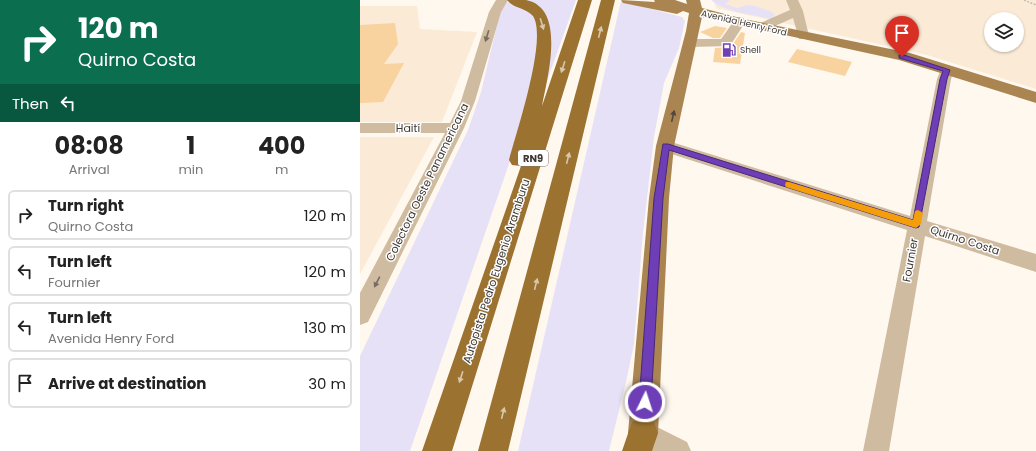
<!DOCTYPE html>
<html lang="en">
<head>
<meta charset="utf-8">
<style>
	body { margin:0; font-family:Poppins,sans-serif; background:#f6f6f6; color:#222; height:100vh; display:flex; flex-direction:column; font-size:15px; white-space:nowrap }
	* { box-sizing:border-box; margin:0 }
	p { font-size:13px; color:#767676 }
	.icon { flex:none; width:22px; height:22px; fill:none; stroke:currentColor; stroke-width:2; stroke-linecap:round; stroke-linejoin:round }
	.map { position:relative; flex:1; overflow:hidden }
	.drawer { display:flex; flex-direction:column; background:#fff; width:360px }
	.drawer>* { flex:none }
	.top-card { background:#0b6e4f; color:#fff; overflow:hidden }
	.controls { position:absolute; left:624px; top:12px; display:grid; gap:8px }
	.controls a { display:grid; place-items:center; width:40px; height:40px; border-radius:50%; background:#fff; box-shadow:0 1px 3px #0004; font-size:20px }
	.pin { position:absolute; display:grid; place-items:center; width:34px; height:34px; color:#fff; margin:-41px -17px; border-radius:50% 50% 50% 0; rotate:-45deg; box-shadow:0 0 4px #0007 }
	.pin .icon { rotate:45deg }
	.me { position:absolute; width:44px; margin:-22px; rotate:4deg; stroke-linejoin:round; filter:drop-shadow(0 0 3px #0008) }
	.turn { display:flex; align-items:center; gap:14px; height:84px; padding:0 12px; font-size:18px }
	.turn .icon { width:52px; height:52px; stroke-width:2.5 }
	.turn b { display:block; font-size:28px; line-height:34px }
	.then { display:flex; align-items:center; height:38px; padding:0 12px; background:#0003; gap:8px; font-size:15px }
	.eta { display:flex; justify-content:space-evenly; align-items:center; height:68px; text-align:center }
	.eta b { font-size:24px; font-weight:700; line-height:28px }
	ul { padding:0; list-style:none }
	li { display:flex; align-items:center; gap:12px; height:50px; margin:0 8px 6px; padding:0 4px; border:2px solid #e0e0e0; border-radius:6px }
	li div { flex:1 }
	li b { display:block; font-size:15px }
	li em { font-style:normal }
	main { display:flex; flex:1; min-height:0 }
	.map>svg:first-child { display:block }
</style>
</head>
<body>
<main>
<section class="drawer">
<div class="top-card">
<div class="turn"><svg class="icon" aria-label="right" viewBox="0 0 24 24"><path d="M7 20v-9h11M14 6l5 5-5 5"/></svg><div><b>120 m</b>Quirno Costa</div></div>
<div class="then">Then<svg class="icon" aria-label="left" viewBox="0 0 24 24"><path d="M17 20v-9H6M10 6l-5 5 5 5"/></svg></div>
</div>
<div class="eta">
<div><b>08:08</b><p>Arrival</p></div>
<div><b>1</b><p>min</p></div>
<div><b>400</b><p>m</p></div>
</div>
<ul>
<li><svg class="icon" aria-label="right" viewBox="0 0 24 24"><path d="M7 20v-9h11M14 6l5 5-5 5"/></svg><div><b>Turn right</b><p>Quirno Costa</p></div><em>120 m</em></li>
<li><svg class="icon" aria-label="left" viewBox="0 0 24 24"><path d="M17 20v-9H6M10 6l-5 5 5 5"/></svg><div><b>Turn left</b><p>Fournier</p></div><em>120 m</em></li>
<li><svg class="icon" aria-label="left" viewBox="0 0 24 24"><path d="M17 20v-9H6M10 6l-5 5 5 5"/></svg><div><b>Turn left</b><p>Avenida Henry Ford</p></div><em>130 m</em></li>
<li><svg class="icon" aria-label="arrive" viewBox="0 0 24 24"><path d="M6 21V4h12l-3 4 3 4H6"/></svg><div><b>Arrive at destination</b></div><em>30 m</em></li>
</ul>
</section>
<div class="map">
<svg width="676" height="451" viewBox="0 0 676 451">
	<rect width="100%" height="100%" fill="#fff8ef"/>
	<!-- built -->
	<g fill="#fbebd6" fill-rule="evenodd">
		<path d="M354 0H676V89L567 55 356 8ZM631 19H657V45H631Z"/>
		<polygon points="0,6 57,6 60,29 117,32 82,122 0,122"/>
		<polygon points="0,137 74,137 0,274"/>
	</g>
	<!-- green -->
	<g fill="#e7e1f7">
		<polygon points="165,0 216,0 182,95 189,34"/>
		<path d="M351 0H368L370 1 365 4 377 8 387 5 395 6 412 12 415 15 411 19C392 14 366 13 351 0Z"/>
		<polygon points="261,1 322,17 325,21 324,25 319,48 304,83 294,137 283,233 274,344 266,382 249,451 158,451"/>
		<polygon points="147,2 157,3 172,12 175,19 177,30 176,69 151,158 50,451 0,451 0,356 108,130 121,92 141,8"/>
	</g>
	<!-- building -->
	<g fill="#f8d3a0">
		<polygon points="35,23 38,44 24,64 44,63 23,102 0,103 0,25"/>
		<polygon points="355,26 367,28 360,38 353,38 340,32"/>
		<polygon points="381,32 385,33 380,64 353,62 355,48 371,47"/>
		<polygon points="437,49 492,62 485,76 428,62"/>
	</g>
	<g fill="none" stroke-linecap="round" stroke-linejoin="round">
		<!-- path -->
		<polyline stroke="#c2bbb4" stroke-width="1.5" stroke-dasharray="2 1.5" stroke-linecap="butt" points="664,0 676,5"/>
		<!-- minor -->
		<g fill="#cfbba0" fill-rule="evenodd">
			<polygon points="136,0 148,0 141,12 115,101 104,128 8,322 0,325 0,293 85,133 0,133 0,123 90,123 101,101 129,12"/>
			<polygon points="426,0 438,0 443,11 449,36 447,39 439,39 433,18 406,30 398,30 396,27 398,24 430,10"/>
			<polygon points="380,17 384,18 386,21 370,46 330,47 325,46 324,43 325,40 330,39 361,39 376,18"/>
			<polygon points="587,66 592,67 594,70 591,79 567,221 676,254 676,272 565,236 529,451 503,451 547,230 299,150 297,146 299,142 305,140 550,216 577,79 582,67"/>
			<polygon points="283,420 327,442 331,451 268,451 270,433 274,424"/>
		</g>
		<!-- major -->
		<polygon fill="#aa8552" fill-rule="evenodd" points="261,0 295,2 294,0 315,0 327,4 326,0 340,0 342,8 384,19 550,53 676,92 676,103 539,60 342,17 314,146 309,198 298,433 294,444 283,448 272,444 268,433 289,198 296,146 326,31 329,13 323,11 317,14 263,3"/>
		<!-- highway -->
		<g fill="#9c7231" fill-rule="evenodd">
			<path d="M147 0C153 0 160 0 166 0 207 8 187 79 182 106L218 0H232L92 451H62L161 166 152 165 149 160C156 133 188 39 173 16 166 8 153 8 147 0Z"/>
			<polygon points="241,0 255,0 148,451 118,451"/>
			<polygon points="283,418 294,422 298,433 292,451 262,451 272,422"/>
		</g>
	</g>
	<!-- one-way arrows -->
	<defs><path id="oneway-solid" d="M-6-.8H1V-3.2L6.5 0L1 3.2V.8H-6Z"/></defs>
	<g fill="#d7c7ad">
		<use href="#oneway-solid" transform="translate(182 24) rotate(73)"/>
		<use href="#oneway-solid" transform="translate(240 32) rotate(-76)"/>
		<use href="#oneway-solid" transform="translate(203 67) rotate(108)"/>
		<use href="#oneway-solid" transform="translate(208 158) rotate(-76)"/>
		<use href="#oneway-solid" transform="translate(176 284) rotate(-76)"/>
		<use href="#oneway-solid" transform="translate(101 377) rotate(108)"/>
		<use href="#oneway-solid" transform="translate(143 413) rotate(-76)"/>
	</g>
	<g fill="#776c5f">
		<use href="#oneway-solid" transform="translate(127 36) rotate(107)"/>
		<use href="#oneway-solid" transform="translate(17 282) rotate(117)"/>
	</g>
	<use fill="#534739" href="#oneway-solid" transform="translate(313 116) rotate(-77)"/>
	<!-- route -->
	<polygon fill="#6e3eb6" stroke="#482876" points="539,55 544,55 590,70 587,79 559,227 556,228 309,150 303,198 291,402 289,406 285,408 281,406 279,402 294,198 303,144 308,144 553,220 580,79 583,71 539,58"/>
	<!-- slow -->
	<polygon fill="#f59e0b" points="426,182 429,182 553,220 555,211 558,210 563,213 561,224 556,228 426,187 425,185"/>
	<!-- icons -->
	<defs>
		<symbol id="fuel-bare" viewBox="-9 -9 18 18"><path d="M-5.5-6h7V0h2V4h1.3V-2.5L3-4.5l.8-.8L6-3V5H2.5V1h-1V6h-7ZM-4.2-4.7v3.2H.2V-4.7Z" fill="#6e3eb6" stroke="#fff" stroke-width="2.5" paint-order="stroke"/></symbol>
	</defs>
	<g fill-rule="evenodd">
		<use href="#fuel-bare" x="359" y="40" width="20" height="20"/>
	</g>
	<g text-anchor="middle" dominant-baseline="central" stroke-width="3" stroke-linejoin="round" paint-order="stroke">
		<!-- far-street labels -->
		<g font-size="9" fill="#3d3833" stroke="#fff">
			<text transform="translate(384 23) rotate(13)">Avenida Henry Ford</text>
		</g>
		<!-- far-poi labels -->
		<g font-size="9" fill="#3d3833" stroke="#fff" text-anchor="start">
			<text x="380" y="50">Shell</text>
		</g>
		<!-- shield labels -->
		<rect fill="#fff" stroke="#777470" stroke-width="1" x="158" y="150" width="30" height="16" rx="3"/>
		<g font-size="10" font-weight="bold" fill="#3d3833">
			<text x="173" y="158">RN9</text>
		</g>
		<!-- street labels -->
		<g font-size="11" fill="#3d3833" stroke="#fff">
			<text x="48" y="128">Haití</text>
			<text transform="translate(67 182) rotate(-64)">Colectora Oeste Panamericana</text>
			<text transform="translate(605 240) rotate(18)">Quirno Costa</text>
			<text transform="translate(550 260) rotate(-80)">Fournier</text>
			<text transform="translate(136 271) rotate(-72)">Autopista Pedro Eugenio Aramburu</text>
		</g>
	</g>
</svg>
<div class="controls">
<a><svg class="icon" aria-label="layers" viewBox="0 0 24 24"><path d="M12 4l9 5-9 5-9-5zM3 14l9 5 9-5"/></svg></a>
</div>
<div class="pin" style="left:542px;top:57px;background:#d93025"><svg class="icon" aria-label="arrive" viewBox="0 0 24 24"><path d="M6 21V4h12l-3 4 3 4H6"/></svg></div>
<svg class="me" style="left:285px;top:402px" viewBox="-20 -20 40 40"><circle r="17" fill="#6e3eb6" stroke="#fff" stroke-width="3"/><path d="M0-11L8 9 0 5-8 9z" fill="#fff"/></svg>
</div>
</main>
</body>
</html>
